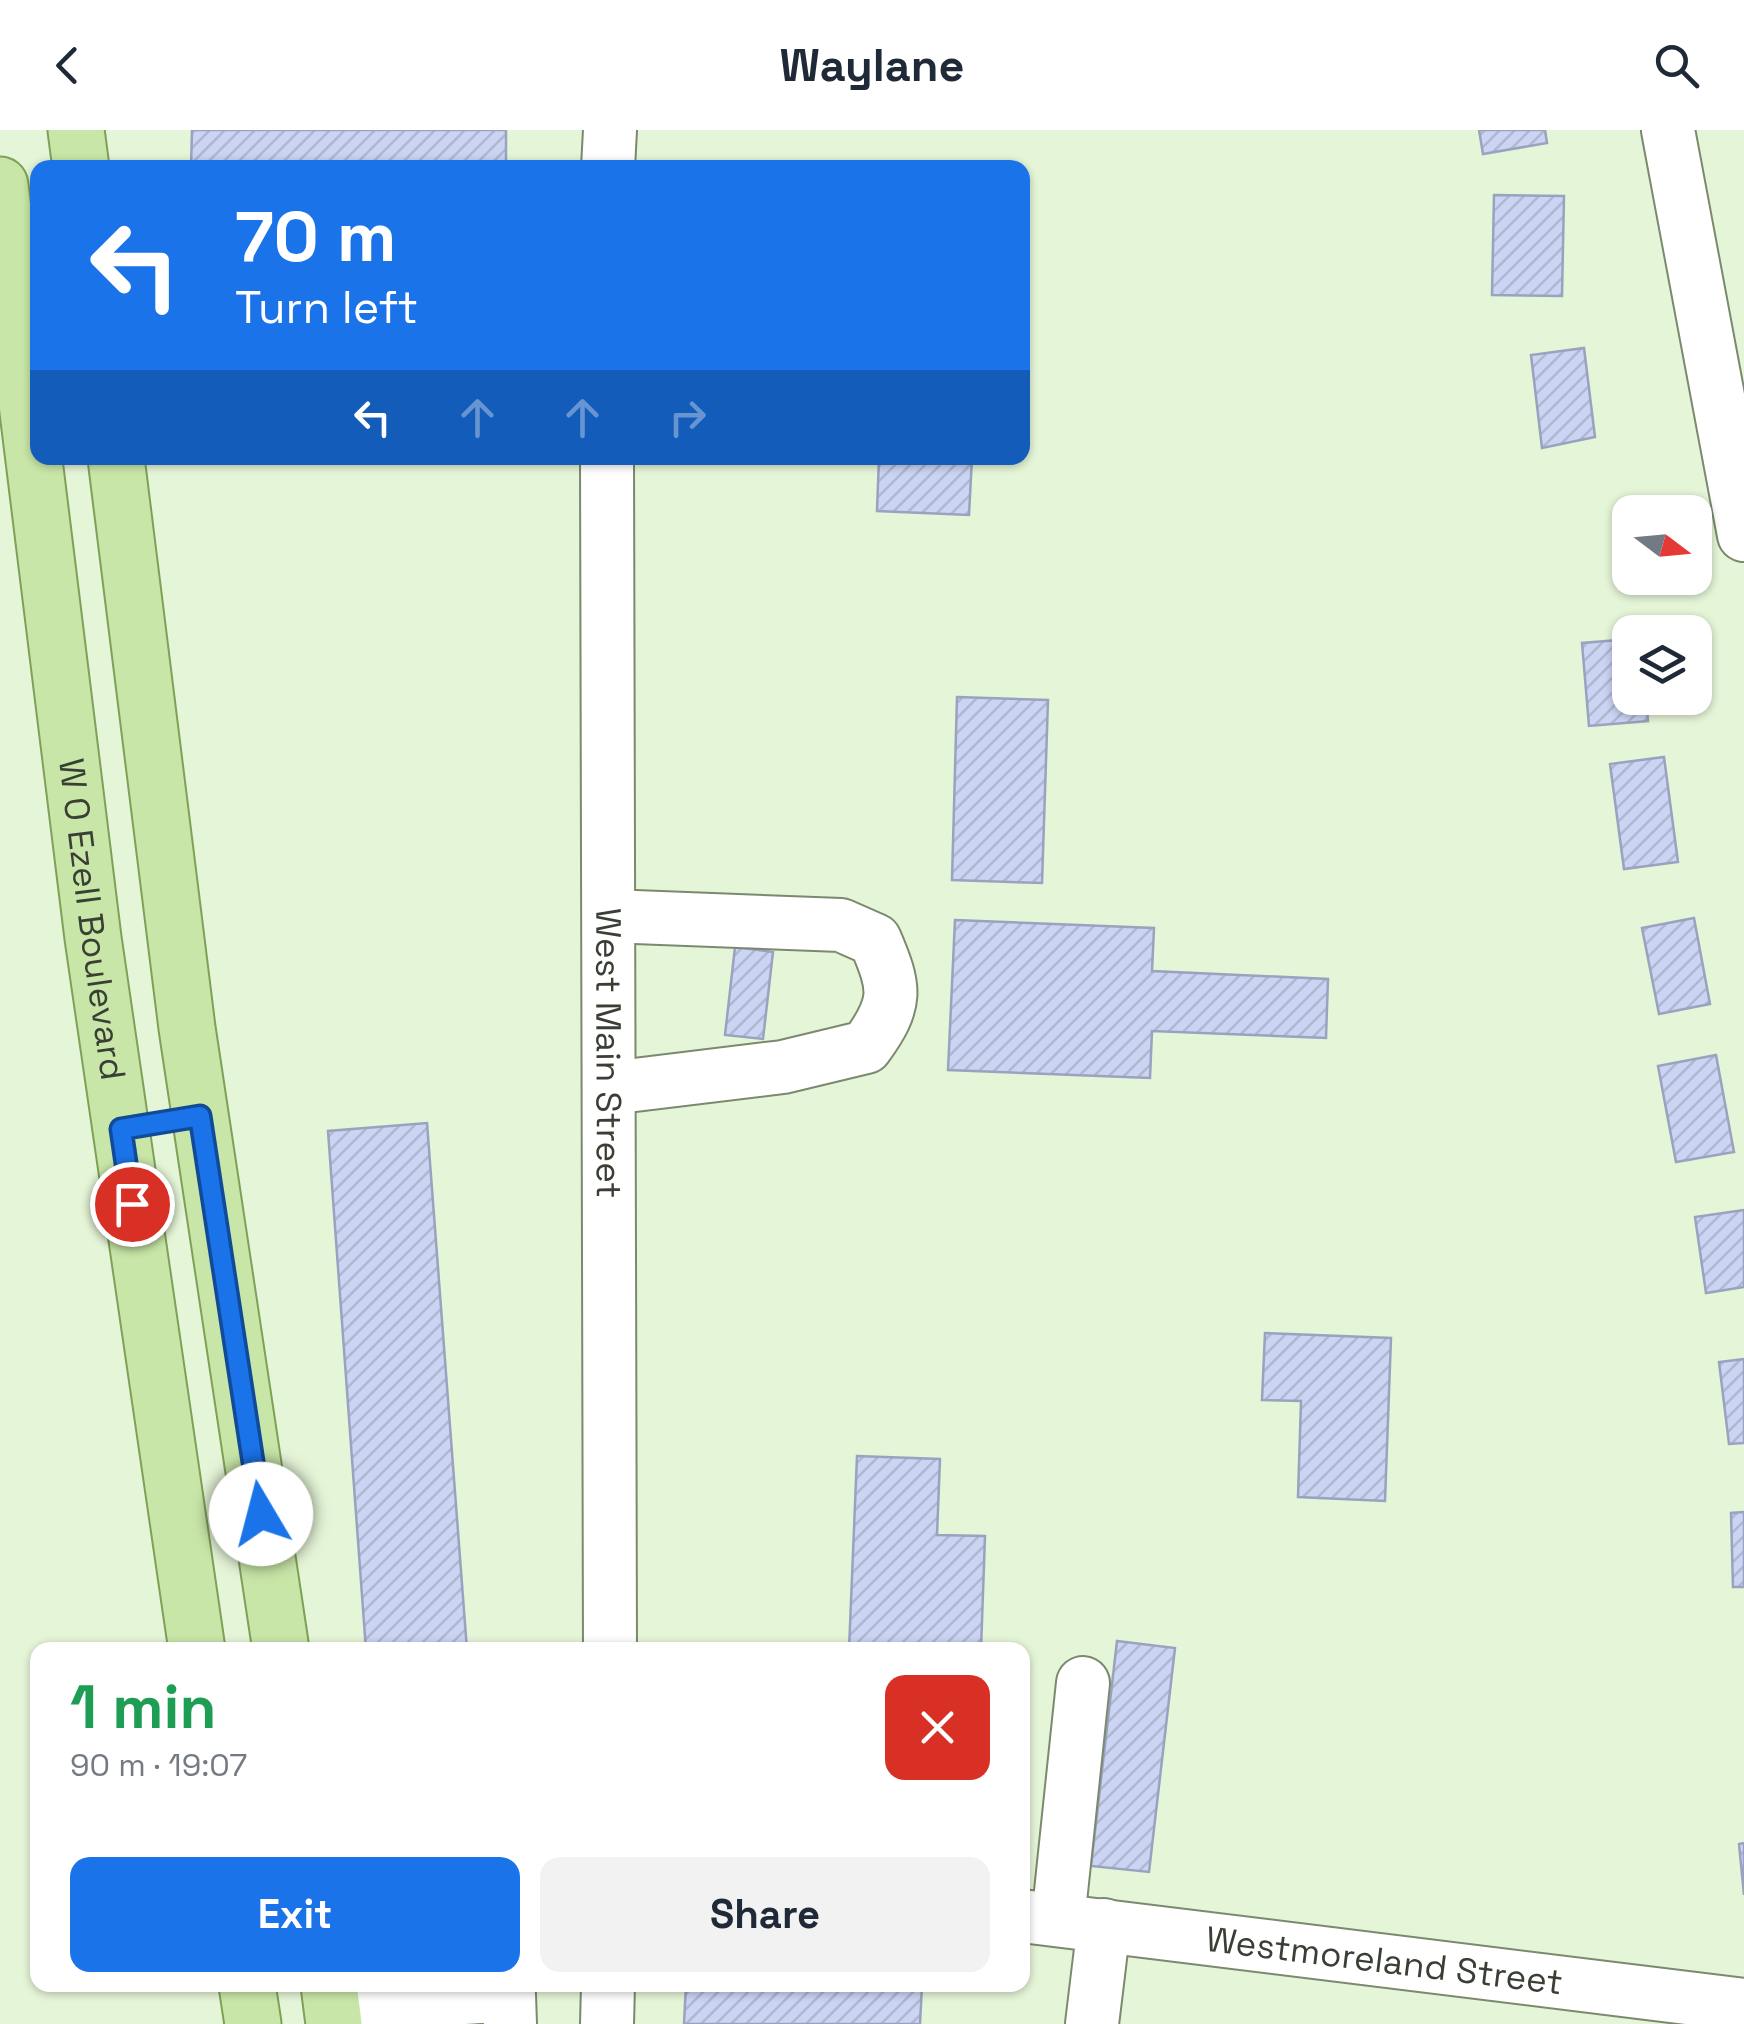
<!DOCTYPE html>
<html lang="en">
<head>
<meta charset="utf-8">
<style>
	body { margin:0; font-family:"Space Grotesk",sans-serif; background:#f2f2f3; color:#1f2937; height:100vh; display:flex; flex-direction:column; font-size:38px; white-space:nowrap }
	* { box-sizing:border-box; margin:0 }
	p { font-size:32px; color:#747a83 }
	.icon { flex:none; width:55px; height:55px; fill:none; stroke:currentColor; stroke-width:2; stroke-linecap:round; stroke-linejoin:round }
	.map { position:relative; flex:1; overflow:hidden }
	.details { position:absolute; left:30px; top:1512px; width:1000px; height:350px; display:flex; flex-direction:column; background:#fff; border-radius:20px; box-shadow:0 2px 8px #0004 }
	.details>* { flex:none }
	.top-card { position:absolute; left:30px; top:30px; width:1000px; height:305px; border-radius:20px; box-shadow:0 2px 8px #0004; background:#1a73e8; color:#fff; overflow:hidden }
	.needle { width:65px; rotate:106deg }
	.controls { position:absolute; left:1612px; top:365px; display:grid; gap:20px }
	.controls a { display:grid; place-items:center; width:100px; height:100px; border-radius:20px; background:#fff; box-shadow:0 2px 8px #0004; font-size:50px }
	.pin { position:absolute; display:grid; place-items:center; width:85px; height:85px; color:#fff; margin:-42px; border:5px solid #fff; border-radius:50%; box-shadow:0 2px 10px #0007 }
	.me { position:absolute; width:110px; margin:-55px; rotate:352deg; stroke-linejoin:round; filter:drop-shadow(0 0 8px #0008) }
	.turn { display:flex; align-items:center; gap:35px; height:210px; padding:0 40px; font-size:45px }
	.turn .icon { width:130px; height:130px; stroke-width:2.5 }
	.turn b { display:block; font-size:70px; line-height:85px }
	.lanes { display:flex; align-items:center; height:95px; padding:0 40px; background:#0003; justify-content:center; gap:50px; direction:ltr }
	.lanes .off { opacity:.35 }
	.round { display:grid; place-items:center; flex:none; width:105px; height:105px; border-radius:20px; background:#f2f2f3 }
	.overview { display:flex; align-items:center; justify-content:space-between; height:170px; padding:0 40px }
	h1 { font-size:60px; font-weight:600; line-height:75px; color:#1e9e55 }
	.cta { display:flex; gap:20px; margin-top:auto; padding:20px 40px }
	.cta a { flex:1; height:115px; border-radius:20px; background:#1a73e8; color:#fff; font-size:40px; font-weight:600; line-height:115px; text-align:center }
	.cta a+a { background:#f2f2f3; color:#1f2937 }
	header { display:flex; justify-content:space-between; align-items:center; height:130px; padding:0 40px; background:#fff; font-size:45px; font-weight:600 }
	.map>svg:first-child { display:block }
</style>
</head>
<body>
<header><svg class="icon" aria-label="back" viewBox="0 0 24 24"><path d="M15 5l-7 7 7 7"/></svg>Waylane<svg class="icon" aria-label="search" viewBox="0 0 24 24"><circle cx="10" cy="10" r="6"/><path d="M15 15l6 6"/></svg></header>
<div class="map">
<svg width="1744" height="1894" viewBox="0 0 1744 1894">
	<defs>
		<pattern id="building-hatch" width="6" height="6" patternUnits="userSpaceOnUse" patternTransform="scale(2.5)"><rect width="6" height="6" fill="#cbd4f3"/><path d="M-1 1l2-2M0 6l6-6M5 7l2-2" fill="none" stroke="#afb7d1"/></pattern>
	</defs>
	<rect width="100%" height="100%" fill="#e5f5d7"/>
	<!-- building -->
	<g fill="url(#building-hatch)" stroke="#9aa2bf" stroke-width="2.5">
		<polygon points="192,0 506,0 506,38 191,38"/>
		<polygon points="1479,0 1545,0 1547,13 1483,24"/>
		<polygon points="1494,65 1564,66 1562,166 1492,165"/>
		<polygon points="1584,218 1595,307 1542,318 1531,225"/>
		<polygon points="879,328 972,328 969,385 877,381"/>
		<polygon points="1630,509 1630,568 1646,568 1648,591 1589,596 1582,513"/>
		<polygon points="957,567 1048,570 1042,753 952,750"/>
		<polygon points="1664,627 1678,732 1624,739 1610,634"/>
		<polygon points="1694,788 1710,874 1659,884 1642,798"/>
		<polygon points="955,790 1154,798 1152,841 1328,849 1326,908 1152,901 1150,948 948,940"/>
		<polygon points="735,817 773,822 763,909 725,905"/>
		<polygon points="1716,925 1734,1022 1676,1032 1658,936"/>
		<polygon points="427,993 467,1520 366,1520 328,1001"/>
		<polygon points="1744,1080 1744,1157 1706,1163 1695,1087"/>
		<polygon points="1265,1203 1391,1208 1385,1371 1298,1367 1301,1271 1262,1270"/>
		<polygon points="1744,1229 1744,1313 1729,1314 1719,1232"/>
		<polygon points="857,1326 940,1329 937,1405 985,1406 981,1520 849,1520"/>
		<polygon points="1744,1382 1744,1457 1733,1457 1731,1383"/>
		<polygon points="1117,1511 1175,1518 1149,1742 1091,1736"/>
		<polygon points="1744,1713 1744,1765 1739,1714"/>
		<polygon points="686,1855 922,1855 920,1894 684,1894"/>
	</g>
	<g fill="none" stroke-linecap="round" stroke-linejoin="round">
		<defs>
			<g id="minor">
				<polyline points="1668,0 1744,405"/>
				<polyline points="608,38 610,0"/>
				<path id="s1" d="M607 328 610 1520"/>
				<path d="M609 786 841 795 875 810C896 859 898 873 866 917L783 937 610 958"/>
				<path id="s2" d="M1022 1786 1744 1875"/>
				<polyline points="1058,1790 1083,1553"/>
				<polyline points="332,1877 509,1865 510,1894"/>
				<polyline points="607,1894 608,1855"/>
				<polyline points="1092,1894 1104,1795"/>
			</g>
			<g id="major">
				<polyline points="76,0 81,38"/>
				<path id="s3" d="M0 55 93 808 197 1520"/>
				<polyline points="116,328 187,898 281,1520"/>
				<polyline points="247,1855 253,1894"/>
				<polyline points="329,1855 334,1894"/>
			</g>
		</defs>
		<!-- minor casing -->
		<use href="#minor" stroke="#7b896e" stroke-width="56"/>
		<!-- major casing -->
		<use href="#major" stroke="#7fa059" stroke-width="59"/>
		<!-- minor -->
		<use href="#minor" stroke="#fff" stroke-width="52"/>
		<!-- major -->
		<use href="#major" stroke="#c8e6a7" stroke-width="55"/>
	</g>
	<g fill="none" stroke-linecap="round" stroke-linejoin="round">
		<defs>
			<polyline id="route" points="132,1074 121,999 200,986 261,1384"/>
		</defs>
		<!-- route casing -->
		<use href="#route" stroke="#114b97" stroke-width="25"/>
		<!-- route -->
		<use href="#route" stroke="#1a73e8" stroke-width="18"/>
	</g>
	<g text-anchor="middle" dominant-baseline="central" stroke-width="8" stroke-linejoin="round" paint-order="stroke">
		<!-- street labels -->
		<g font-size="35" fill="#393f34" stroke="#f8fef2">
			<text stroke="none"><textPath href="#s3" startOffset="740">W O Ezell Boulevard</textPath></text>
			<text stroke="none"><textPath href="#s1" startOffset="595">West Main Street</textPath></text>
			<text stroke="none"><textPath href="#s2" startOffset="365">Westmoreland Street</textPath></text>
		</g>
	</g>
</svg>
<div class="controls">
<a><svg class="needle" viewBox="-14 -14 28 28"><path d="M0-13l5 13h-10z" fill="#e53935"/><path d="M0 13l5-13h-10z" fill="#747a83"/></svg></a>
<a><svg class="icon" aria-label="layers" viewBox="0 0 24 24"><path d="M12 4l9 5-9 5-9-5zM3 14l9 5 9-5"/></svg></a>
</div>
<div class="pin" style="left:132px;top:1074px;background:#d93025"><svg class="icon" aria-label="arrive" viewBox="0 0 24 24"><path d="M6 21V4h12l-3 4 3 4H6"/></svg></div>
<svg class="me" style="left:261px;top:1384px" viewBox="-20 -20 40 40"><circle r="19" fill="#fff"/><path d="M0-13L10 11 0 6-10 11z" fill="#1a73e8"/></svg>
<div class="top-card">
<div class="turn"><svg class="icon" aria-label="left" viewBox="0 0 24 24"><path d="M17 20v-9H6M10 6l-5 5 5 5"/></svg><div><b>70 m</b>Turn left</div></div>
<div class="lanes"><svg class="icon" aria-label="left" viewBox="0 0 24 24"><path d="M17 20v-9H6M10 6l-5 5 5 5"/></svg><svg class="icon off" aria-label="ahead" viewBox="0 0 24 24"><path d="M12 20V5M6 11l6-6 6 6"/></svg><svg class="icon off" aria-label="ahead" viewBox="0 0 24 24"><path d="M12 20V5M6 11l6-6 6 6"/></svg><svg class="icon off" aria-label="right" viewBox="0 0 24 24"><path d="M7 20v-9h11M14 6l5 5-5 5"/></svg></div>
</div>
<section class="details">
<div class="overview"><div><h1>1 min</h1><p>90 m · 19:07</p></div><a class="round" style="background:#d93025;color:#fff"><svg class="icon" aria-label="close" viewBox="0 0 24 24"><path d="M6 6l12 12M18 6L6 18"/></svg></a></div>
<div class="cta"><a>Exit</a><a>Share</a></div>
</section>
</div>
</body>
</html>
